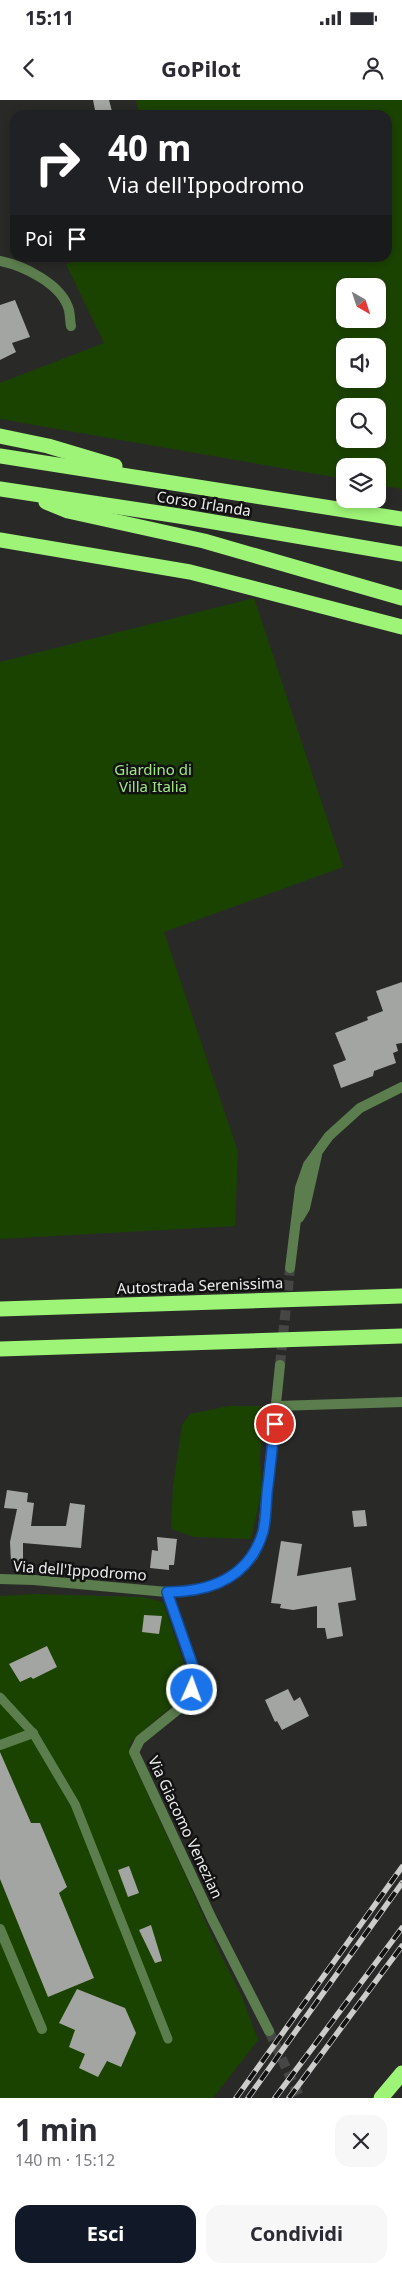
<!DOCTYPE html>
<html lang="it">
<head>
<meta charset="utf-8">
<style>
	body { margin:0; font-family:"Noto Sans",sans-serif; background:#f7f7f7; color:#2b2b33; height:100vh; display:flex; flex-direction:column; font-size:19px; white-space:nowrap }
	* { box-sizing:border-box; margin:0 }
	p { font-size:16px; color:#7c7c81 }
	.icon { flex:none; width:28px; height:28px; fill:none; stroke:currentColor; stroke-width:2; stroke-linecap:round; stroke-linejoin:round }
	.map { position:relative; height:1998px; overflow:hidden }
	.panel { display:flex; flex-direction:column; background:#fff; flex:1 }
	.panel>* { flex:none }
	.top-card { position:absolute; left:10px; top:10px; width:382px; height:152px; border-radius:15px; box-shadow:0 2px 8px #0003; background:#202124; color:#fff; overflow:hidden }
	.needle { width:32px; rotate:141deg }
	.buttons { position:absolute; left:336px; top:178px; display:grid; gap:10px }
	.buttons a { display:grid; place-items:center; width:50px; height:50px; border-radius:10px; background:#fff; box-shadow:0 2px 8px #0003; font-size:25px }
	.pin { position:absolute; display:grid; place-items:center; width:42px; height:42px; color:#fff; margin:-21px; border:2px solid #fff; border-radius:50%; box-shadow:0 1px 5px #0007 }
	.me { position:absolute; width:55px; margin:-28px; rotate:2deg; stroke-linejoin:round; filter:drop-shadow(0 0 4px #0008) }
	.turn { display:flex; align-items:center; gap:18px; height:105px; padding:0 15px; font-size:22px }
	.turn .icon { width:65px; height:65px; stroke-width:2.5 }
	.turn b { display:block; font-size:35px; line-height:42px }
	.then { display:flex; align-items:center; height:48px; padding:0 15px; background:#0003; gap:10px; font-size:19px }
	.round { display:grid; place-items:center; flex:none; width:52px; height:52px; border-radius:15px; background:#f7f7f7 }
	.summary { display:flex; align-items:center; justify-content:space-between; height:85px; padding:0 15px }
	h1 { font-size:30px; font-weight:700; line-height:38px }
	.button { display:flex; gap:10px; margin-top:auto; padding:10px 15px }
	.button a { flex:1; height:58px; border-radius:15px; background:#111827; color:#fff; font-size:20px; font-weight:700; line-height:58px; text-align:center }
	.button a+a { background:#f7f7f7; color:#2b2b33 }
	.status { display:flex; justify-content:space-between; align-items:center; height:35px; padding:0 25px; background:#fff; direction:ltr }
	.status svg { height:14px; fill:currentColor }
	header { display:flex; justify-content:space-between; align-items:center; height:65px; padding:0 15px; background:#fff; font-size:22px; font-weight:700 }
	.map>svg:first-child { display:block }
</style>
</head>
<body>
<div class="status"><b>15:11</b><svg viewBox="0 0 49 12"><path d="M0 12V9h3v3zM5 12V6h3v6zM10 12V3h3v9zM15 12V0h3v12zM26 1h20v11H26zM47 4h2v5h-2z"/></svg></div>
<header><svg class="icon" aria-label="back" viewBox="0 0 24 24"><path d="M15 5l-7 7 7 7"/></svg>GoPilot<svg class="icon" aria-label="person" viewBox="0 0 24 24"><circle cx="12" cy="8" r="4"/><path d="M4 21q1-7 8-7t8 7"/></svg></header>
<div class="map">
<svg width="402" height="1998" viewBox="0 0 402 1998">
	<rect width="100%" height="100%" fill="#292a28"/>
	<!-- green -->
	<g fill="#1b4300" fill-rule="evenodd">
		<path d="M136 0H402V389L378 385V366H345V379L0 319V283L104 243 66 164 89 158H388V15H140ZM345 186H378V219H345ZM378 246V279H345V246ZM345 306H378V339H345Z"/>
		<polygon points="254,498 343,767 164,832 238,1052 235,1126 0,1139 0,562"/>
		<polygon points="229,1306 264,1306 260,1358 262,1389 251,1439 194,1437 171,1429 173,1387 182,1325 190,1314"/>
		<polygon points="35,1494 143,1497 163,1502 187,1572 180,1599 137,1636 129,1645 131,1658 187,1779 213,1839 242,1897 258,1940 213,1998 0,1998 0,1496"/>
	</g>
	<!-- building -->
	<g fill="#a3a5a2">
		<polygon points="93,0 109,0 113,15 96,15"/>
		<polygon points="15,200 30,237 12,243 16,252 0,260 0,205"/>
		<polygon points="402,882 402,943 396,944 398,951 393,953 396,963 374,971 373,976 341,988 333,965 346,960 335,933 368,920 367,917 383,911 376,891"/>
		<polygon points="7,1390 28,1393 27,1402 34,1403 31,1426 66,1426 70,1403 85,1405 81,1448 23,1443 23,1462 11,1462 10,1442 17,1409 4,1408"/>
		<polygon points="365,1410 367,1426 354,1427 352,1411"/>
		<polygon points="157,1437 177,1439 174,1465 169,1465 169,1470 150,1468 152,1450 158,1451"/>
		<polygon points="281,1441 302,1444 297,1476 351,1467 356,1500 338,1503 343,1536 327,1539 325,1528 317,1528 317,1506 293,1510 280,1508 281,1504 271,1503"/>
		<polygon points="144,1515 162,1516 159,1534 142,1532"/>
		<polygon points="47,1546 57,1567 33,1579 31,1577 20,1582 9,1564"/>
		<polygon points="288,1589 294,1601 300,1597 309,1616 282,1630 277,1621 275,1622 265,1600"/>
		<polygon points="0,1652 31,1723 40,1723 67,1787 59,1793 94,1878 48,1897 0,1779"/>
		<polygon points="129,1766 139,1793 128,1797 118,1770"/>
		<polygon points="151,1825 162,1861 155,1863 139,1830"/>
		<polygon points="77,1889 125,1908 136,1933 121,1967 107,1961 98,1977 79,1968 85,1954 69,1947 75,1930 59,1923"/>
	</g>
	<g fill="none" stroke-linecap="round" stroke-linejoin="round">
		<!-- street-tunnel -->
		<g stroke="#464745" stroke-width="10" stroke-dasharray="10 5" stroke-linecap="butt">
			<polyline points="280,1265 290,1168"/>
			<polyline points="269,1931 300,1998"/>
		</g>
		<!-- lane -->
		<polyline stroke="#5c7e4e" stroke-width="9" points="0,1597 33,1633 75,1704 168,1939"/>
		<!-- street -->
		<g stroke="#5c7e4e" stroke-width="10">
			<path d="M0 161C24 166 62 184 69 210 70 215 70 221 71 226"/>
			<polyline points="299,1118 305,1108 317,1055"/>
			<polyline points="290,1168 300,1088 308,1065 329,1036 360,1008 402,987"/>
			<polyline points="277,1306 402,1302"/>
			<path d="M0 1479 34 1480 167 1492C199 1492 233 1484 253 1456 258 1449 260 1438 263 1430L280 1265"/>
			<polyline points="167,1492 196,1575 186,1603 140,1640 134,1652 212,1819 269,1931"/>
			<polyline points="0,1645 33,1633"/>
			<polyline points="0,1829 42,1929"/>
		</g>
		<!-- highway -->
		<g stroke="#9ef477" stroke-width="15">
			<polyline points="0,336 48,346 115,366"/>
			<polyline points="0,356 402,419"/>
			<polyline points="0,389 179,416 402,454"/>
			<polyline points="46,402 68,411 204,441 402,498"/>
			<polyline points="0,440 190,472 402,527"/>
			<polyline points="0,1209 402,1196"/>
			<polyline points="0,1249 402,1236"/>
			<polyline points="381,1998 402,1973"/>
		</g>
		<defs>
			<g id="rail">
				<polyline points="236,1998 402,1767"/>
				<polyline points="248,1998 402,1783"/>
				<polyline points="275,1998 402,1828"/>
				<polyline points="289,1998 402,1846"/>
			</g>
		</defs>
		<!-- rail casing -->
		<use href="#rail" stroke="#cccdcb" stroke-width="5.5"/>
		<!-- rail -->
		<use href="#rail" stroke="#121212" stroke-width="4" stroke-dasharray="11" stroke-linecap="butt"/>
	</g>
	<g fill="none" stroke-linecap="round" stroke-linejoin="round">
		<defs>
			<path id="route" d="M192 1590 196 1575 167 1492C211 1492 249 1478 263 1432 266 1420 266 1405 267 1393 270 1370 272 1347 275 1324"/>
		</defs>
		<!-- route casing -->
		<use href="#route" stroke="#114b97" stroke-width="12"/>
		<!-- route -->
		<use href="#route" stroke="#1a73e8" stroke-width="9"/>
	</g>
	<g text-anchor="middle" dominant-baseline="central" stroke-width="5" stroke-linejoin="round" paint-order="stroke">
		<!-- street labels -->
		<g font-size="15" fill="#ecedec" stroke="#121212">
			<text transform="translate(204 403) rotate(9)">Corso Irlanda</text>
			<text transform="translate(200 1185) rotate(-2)">Autostrada Serenissima</text>
			<text transform="translate(80 1470) rotate(4)">Via dell'Ippodromo</text>
			<text transform="translate(186 1727) rotate(65)">Via Giacomo Venezian</text>
		</g>
		<!-- park labels -->
		<g font-size="15" fill="#a0e681" stroke="#121212">
			<text x="153" y="669">Giardino di<tspan x="153" dy="17">Villa Italia</tspan></text>
		</g>
	</g>
</svg>
<div class="buttons">
<a><svg class="needle" viewBox="-14 -14 28 28"><path d="M0-13l5 13h-10z" fill="#e53935"/><path d="M0 13l5-13h-10z" fill="#7c7c81"/></svg></a>
<a><svg class="icon" aria-label="sound" viewBox="0 0 24 24"><path d="M4 9h4l5-4v14l-5-4H4zM17 9q2 3 0 6"/></svg></a>
<a><svg class="icon" aria-label="search" viewBox="0 0 24 24"><circle cx="10" cy="10" r="6"/><path d="M15 15l6 6"/></svg></a>
<a><svg class="icon" aria-label="layers" viewBox="0 0 24 24"><path d="M12 4l9 5-9 5-9-5zM3 14l9 5 9-5"/></svg></a>
</div>
<div class="pin" style="left:275px;top:1324px;background:#d93025"><svg class="icon" aria-label="arrive" viewBox="0 0 24 24"><path d="M6 21V4h12l-3 4 3 4H6"/></svg></div>
<svg class="me" style="left:192px;top:1590px" viewBox="-20 -20 40 40"><circle r="17" fill="#1a73e8" stroke="#fff" stroke-width="3"/><path d="M0-11L8 9 0 5-8 9z" fill="#fff"/></svg>
<div class="top-card">
<div class="turn"><svg class="icon" aria-label="right" viewBox="0 0 24 24"><path d="M7 20v-9h11M14 6l5 5-5 5"/></svg><div><b>40 m</b>Via dell'Ippodromo</div></div>
<div class="then">Poi<svg class="icon" aria-label="arrive" viewBox="0 0 24 24"><path d="M6 21V4h12l-3 4 3 4H6"/></svg></div>
</div>
</div>
<section class="panel">
<div class="summary"><div><h1>1 min</h1><p>140 m · 15:12</p></div><a class="round"><svg class="icon" aria-label="close" viewBox="0 0 24 24"><path d="M6 6l12 12M18 6L6 18"/></svg></a></div>
<div class="button"><a>Esci</a><a>Condividi</a></div>
</section>
</body>
</html>
